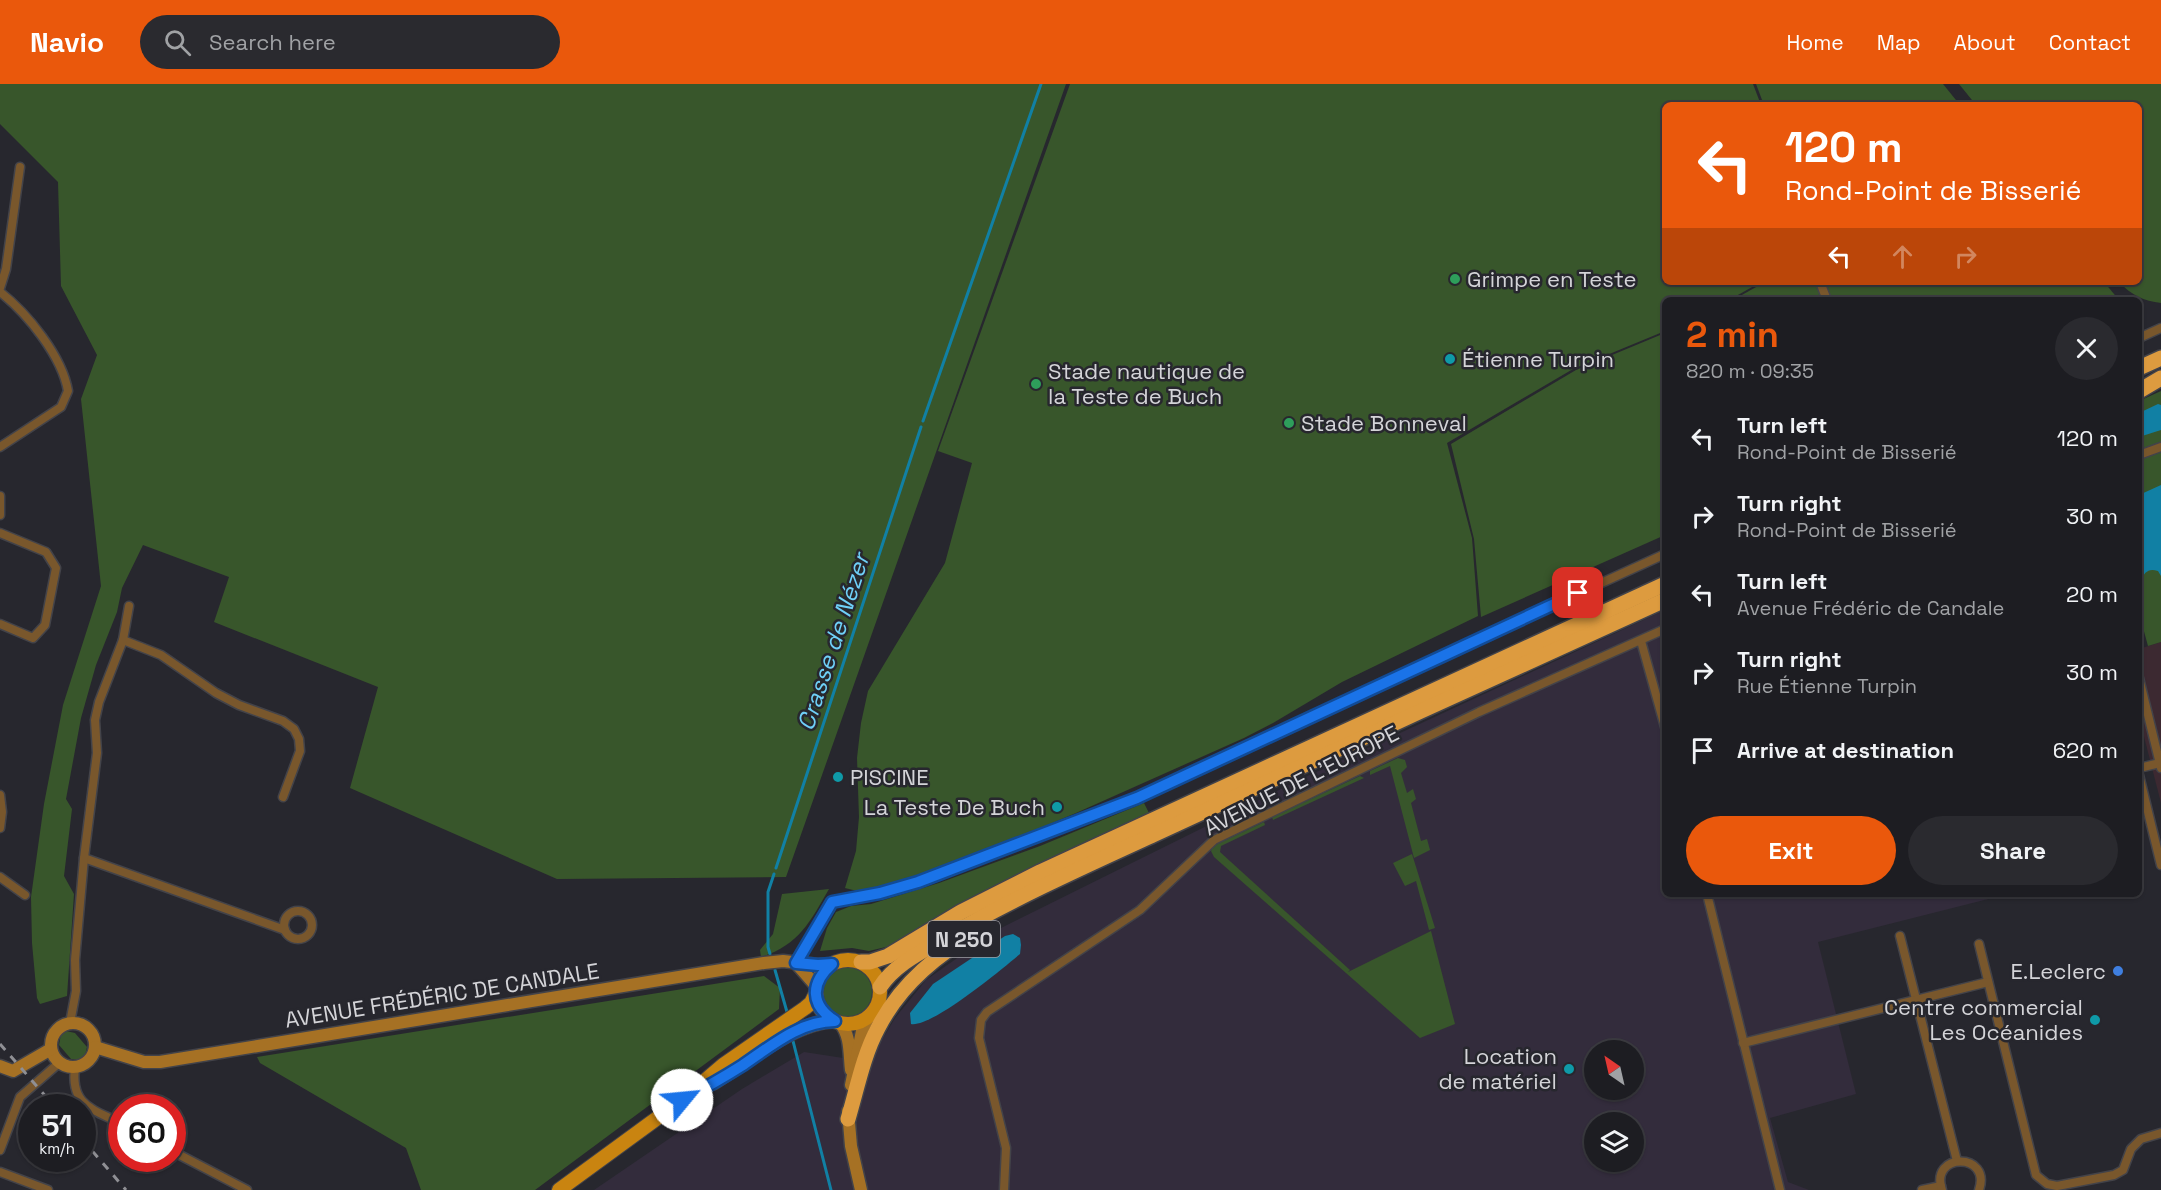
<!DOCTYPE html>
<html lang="en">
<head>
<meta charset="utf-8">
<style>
	body { margin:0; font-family:"Space Grotesk",sans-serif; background:#2a2a2f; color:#f1f3f6; height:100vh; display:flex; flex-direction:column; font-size:22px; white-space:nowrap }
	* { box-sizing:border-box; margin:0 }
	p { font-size:20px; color:#a0a2a5 }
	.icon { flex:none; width:33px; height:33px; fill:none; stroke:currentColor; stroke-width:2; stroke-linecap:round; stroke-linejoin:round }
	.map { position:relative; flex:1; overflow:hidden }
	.drawer { position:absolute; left:1662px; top:213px; width:480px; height:600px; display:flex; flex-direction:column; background:#1d1d22; border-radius:9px; box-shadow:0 2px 4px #0004,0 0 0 2px #3b3b40 }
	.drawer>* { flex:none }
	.hud { position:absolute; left:1662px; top:18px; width:480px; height:183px; border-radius:9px; box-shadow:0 2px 4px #0004,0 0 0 2px #3b3b40; background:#ea580c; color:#fff; overflow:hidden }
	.needle { width:39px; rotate:326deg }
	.fabs { position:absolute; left:1584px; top:956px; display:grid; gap:12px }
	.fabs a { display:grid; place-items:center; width:60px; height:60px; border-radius:50%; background:#1d1d22; box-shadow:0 2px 4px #0004,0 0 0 2px #3b3b40; font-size:30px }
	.speed { position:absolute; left:18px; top:1010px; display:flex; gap:12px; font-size:30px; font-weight:700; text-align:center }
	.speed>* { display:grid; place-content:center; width:78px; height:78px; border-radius:50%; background:#1d1d22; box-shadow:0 2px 4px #0004,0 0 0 2px #3b3b40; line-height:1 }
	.speed small { font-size:15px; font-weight:400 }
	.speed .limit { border:9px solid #d22; background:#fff; color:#111 }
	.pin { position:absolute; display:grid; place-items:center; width:51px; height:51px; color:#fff; margin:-26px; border-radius:12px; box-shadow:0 3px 9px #0006 }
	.me { position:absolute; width:66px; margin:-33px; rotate:62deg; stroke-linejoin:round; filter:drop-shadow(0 0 4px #0008) }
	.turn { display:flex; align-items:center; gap:21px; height:126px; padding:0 24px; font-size:27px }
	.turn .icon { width:78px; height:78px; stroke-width:2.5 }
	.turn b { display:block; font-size:42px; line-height:51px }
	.lanes { display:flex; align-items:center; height:57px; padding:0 24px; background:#0003; justify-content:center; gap:30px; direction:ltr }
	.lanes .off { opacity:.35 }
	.round { display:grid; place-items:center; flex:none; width:63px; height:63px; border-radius:32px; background:#2a2a2f }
	.head { display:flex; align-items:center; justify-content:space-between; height:102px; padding:0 24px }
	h1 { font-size:36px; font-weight:800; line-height:45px; color:#ea580c }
	.action { display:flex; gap:12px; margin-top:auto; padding:12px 24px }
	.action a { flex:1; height:69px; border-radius:36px; background:#ea580c; color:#fff; font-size:24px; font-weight:800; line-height:69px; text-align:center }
	.action a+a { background:#2a2a2f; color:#f1f3f6 }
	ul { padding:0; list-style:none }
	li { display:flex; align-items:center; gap:18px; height:78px; padding:0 24px }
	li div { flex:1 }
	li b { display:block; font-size:22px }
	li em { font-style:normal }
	header { display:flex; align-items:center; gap:36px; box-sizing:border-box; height:84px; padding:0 30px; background:#ea580c; color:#fff }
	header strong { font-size:28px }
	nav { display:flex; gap:33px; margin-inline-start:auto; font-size:21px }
	.search { width:420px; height:54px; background:#2a2a2f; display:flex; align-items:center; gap:15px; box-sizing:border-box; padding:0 21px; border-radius:33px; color:#a0a2a5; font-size:22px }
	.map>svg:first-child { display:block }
</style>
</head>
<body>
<header>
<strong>Navio</strong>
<div class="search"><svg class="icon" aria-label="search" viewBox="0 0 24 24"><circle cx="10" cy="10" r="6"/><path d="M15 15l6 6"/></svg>Search here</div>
<nav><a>Home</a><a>Map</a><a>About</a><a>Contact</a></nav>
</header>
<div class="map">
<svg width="2161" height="1106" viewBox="0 0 2161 1106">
	<rect width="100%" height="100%" fill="#27272e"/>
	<!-- industrial -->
	<path fill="#332c3c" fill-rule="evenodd" d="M1665 526V810H2008L1818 858 1856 1010 1770 1034 1788 1098 1809 1106H594L742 1005 804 968 869 978 895 934 926 896 997 846 1299 696ZM1594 966H1634V1005H1594ZM1594 1038H1634V1077H1594Z"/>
	<!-- medical -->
	<polygon fill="#3c2931" points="2161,558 2161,719 2139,633 2139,565"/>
	<!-- green -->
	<g fill="#38562b">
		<polygon points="0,0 1066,0 786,793 557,795 350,704 378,603 214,538 229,493 143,461 122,504 117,528 96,581 81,634 66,715 72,725 64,792 74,810 67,912 40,920 37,914 32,859 31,813 44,720 63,621 101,502 81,315 97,271 61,202 58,98 0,40"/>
		<polygon points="1070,0 1753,0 1761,21 1665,21 1665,198 1761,198 1729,216 1665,216 1665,247 1573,285 1447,359 1472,454 1478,532 1342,598 1273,639 1244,654 1076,729 955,780 865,809 845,804 856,767 859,733 857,674 861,639 868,607 945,479 972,379 938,367"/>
		<polygon points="1756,0 1943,0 1960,21 1764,21"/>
		<path d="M1959 0H2161V219C2144 217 2131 211 2119 198H2139V21H1976Z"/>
		<polygon points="1765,198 2104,198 2119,216 1733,216"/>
		<polygon points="1665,249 1665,451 1481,533 1474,455 1451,360 1576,286"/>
		<polygon points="2161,307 2161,558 2148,562 2139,529 2139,317"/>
		<polygon points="1398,674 1405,676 1407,683 1401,689 1407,709 1413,705 1416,715 1411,719 1421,757 1427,755 1430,766 1414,774 1390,682 1370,691 1370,687"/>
		<polygon points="1360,692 1364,694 1273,736 1272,733"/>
		<polygon points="1144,719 1150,731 894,861 869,867 852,864 820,867 827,844 836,828 851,822 871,820 939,799 1040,762"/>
		<polygon points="1264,738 1265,741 1221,762 1220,768 1350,886 1348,888 1431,847 1455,940 1420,954 1214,773 1211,767 1213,762"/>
		<polygon points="1412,770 1435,844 1429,846 1416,797 1405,802 1393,779"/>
		<path d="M829 805C810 838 799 861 761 873L760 866 773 850 782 810Z"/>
		<circle cx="847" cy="908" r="25"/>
		<polygon points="764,892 780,904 779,925 535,1106 421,1106 406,1064 260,979 257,973"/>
		<polygon points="66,947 75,949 87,963 85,972 81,976 71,975 59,961 61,950"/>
	</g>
	<!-- water -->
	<g fill="#1180a4">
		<polygon points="2158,320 2161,321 2161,346 2139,353 2139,329"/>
		<path d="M2161 401V492L2158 487C2148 484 2145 488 2140 497L2139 411Z"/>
		<path d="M1013 850 1020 854 1021 861 1020 870C1002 885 931 944 911 940L910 929 933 900 1005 852Z"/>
	</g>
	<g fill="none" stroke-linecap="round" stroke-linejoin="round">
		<!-- stream -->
		<g stroke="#1180a4" stroke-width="3">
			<polyline points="923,337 1041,0"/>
			<polyline points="776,784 921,343"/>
			<polyline points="770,870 768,863 768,808 774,790"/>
			<polyline points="775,886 787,928"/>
			<polyline points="793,957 831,1106"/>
		</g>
		<defs>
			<g id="street">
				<polyline points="1820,198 1827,216"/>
				<polyline points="0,204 6,185 20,83"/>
				<path d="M0 208C27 229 62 272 68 307L61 323 0 363"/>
				<polyline points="2139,254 2161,244"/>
				<polyline points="2139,371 2161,363"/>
				<polyline points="0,412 0,431"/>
				<polyline points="0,449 46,468 56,484 45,541 33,554 0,540"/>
				<polyline points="123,556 161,571 216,609 239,621 283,637 294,645 299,655 300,667 283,713"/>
				<polyline points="1641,557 1665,643"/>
				<polyline points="2139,594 2161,684"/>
				<polyline points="2139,684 2160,679"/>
				<polyline points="2139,691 2161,781"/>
				<polyline points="0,711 2,728 0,744"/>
				<polyline points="84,774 285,846"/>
				<polyline points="0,793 25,811"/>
				<polyline points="1707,810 1780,1106"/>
				<circle cx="298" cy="841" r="14"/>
				<polyline points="1900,852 1957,1077"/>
				<polyline points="1979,860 2036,1091 2047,1100 2057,1102 2114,1091 2123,1086 2131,1065 2141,1055 2161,1049"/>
				<polyline points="796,879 832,817 880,809 918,798 1137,715 1384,598 1665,470"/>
				<polyline points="70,939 76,907 75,876 84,774 97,669 95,636 99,618 123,556 129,522"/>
				<polyline points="1743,959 1988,898"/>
				<path d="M75 983C70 1022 93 1025 122 1040"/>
				<polyline points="0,1066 20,1013 59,979"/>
				<polyline points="172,1067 247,1106"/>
				<polyline points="0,1088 48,1106"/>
				<polyline points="1004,1106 1006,1064 979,954 981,936 987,928 1140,826 1214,756 1479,628 1665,545"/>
				<polyline points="1922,1106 1941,1102"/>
				<path d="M1942 1106C1929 1068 1992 1068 1979 1106"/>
			</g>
			<g id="secondary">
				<polyline points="796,879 817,903"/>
				<circle cx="73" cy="961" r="22"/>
				<path d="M840 939C851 952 849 970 851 986"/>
				<polyline points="95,963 144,978 160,978 764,879 783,877 818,881 832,880"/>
				<polyline points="0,982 13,987 51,965"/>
				<polyline points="851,1001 862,947 870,930"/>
				<polyline points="848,1027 851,1062 861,1106"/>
			</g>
			<g id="primary">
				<circle cx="848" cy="908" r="32"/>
				<path d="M713 999C747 978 795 937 835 937"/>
				<polyline points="559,1106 682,1016 723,981 805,924 811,919 816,909"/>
			</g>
			<g id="highway">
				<polyline points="2139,284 2161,274"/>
				<polyline points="2139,307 2161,294"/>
				<polyline points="861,878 870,878 888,872 961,828 1040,788 1665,500"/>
				<path d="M880 903C895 880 923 867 945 854 1012 815 1083 783 1153 751 1323 672 1494 593 1665 516"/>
				<path d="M848 1035C857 1005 863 972 878 944 901 899 939 869 982 844"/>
			</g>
		</defs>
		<!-- street casing -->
		<use href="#street" stroke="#434349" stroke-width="11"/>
		<!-- secondary casing -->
		<use href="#secondary" stroke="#434349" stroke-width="15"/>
		<!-- primary casing -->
		<use href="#primary" stroke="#434349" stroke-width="16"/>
		<!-- highway casing -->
		<use href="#highway" stroke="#434349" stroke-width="18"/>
		<!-- street -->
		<use href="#street" stroke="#79572c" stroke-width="8"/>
		<!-- secondary -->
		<use href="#secondary" stroke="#a67124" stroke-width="12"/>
		<!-- primary -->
		<use href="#primary" stroke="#c98410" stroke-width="14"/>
		<!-- highway -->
		<use href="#highway" stroke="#dd9b3f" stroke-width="15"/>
		<!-- rail -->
		<g stroke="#8f8f94" stroke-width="3" stroke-dasharray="8 8" stroke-linecap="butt">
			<polyline points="0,960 55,1023"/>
			<polyline points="82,1055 126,1106"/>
		</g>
	</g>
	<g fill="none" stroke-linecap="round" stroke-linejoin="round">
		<defs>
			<path id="route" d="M682 1016C703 1005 724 993 743 981 771 962 800 937 835 937 810 921 810 899 832 880L818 881 796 879 832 818 880 809 918 798 1137 714 1578 509"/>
		</defs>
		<!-- route casing -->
		<use href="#route" stroke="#114b97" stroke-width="15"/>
		<!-- route -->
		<use href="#route" stroke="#1a73e8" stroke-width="10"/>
	</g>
	<!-- markers -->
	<g fill="#2e9e5b" stroke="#27272e" stroke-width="2">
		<circle cx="1455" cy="195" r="6"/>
		<circle cx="1036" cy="300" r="6"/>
		<circle cx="1289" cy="339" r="6"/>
	</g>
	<g fill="#0f9aa8" stroke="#27272e" stroke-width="2">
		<circle cx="1450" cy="275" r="6"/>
		<circle cx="838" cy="693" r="6"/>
		<circle cx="1057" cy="723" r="6"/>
		<circle cx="2095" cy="936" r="6"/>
		<circle cx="1569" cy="985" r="6"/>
	</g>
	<circle fill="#3f7fe0" stroke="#27272e" stroke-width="2" cx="2118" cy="887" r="6"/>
	<g text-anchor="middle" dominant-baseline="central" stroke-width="5" stroke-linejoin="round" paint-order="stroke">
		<!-- shield labels -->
		<rect fill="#27272e" stroke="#a0a0a5" stroke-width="1.5" x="928" y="837" width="72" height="36" rx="4.5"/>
		<g font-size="21" font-weight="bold" fill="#d4d4d8">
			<text x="964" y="855">N 250</text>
		</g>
		<!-- poi labels -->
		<g font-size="22" fill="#d4d4d8" stroke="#27272e" text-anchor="start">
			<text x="1467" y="195">Grimpe en Teste</text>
			<text x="1462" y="275">Étienne Turpin</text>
			<text x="1048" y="287">Stade nautique de<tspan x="1048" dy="25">la Teste de Buch</tspan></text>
			<text x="1301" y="339">Stade Bonneval</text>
			<text x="850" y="693">PISCINE</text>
			<text x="1045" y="723" text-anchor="end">La Teste De Buch</text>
			<text x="2106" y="887" text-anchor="end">E.Leclerc</text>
			<text x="2083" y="923" text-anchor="end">Centre commercial<tspan x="2083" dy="25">Les Océanides</tspan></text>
			<text x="1557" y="972" text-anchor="end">Location<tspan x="1557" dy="25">de matériel</tspan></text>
		</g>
		<!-- street labels -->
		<g font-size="22" fill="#d4d4d8" stroke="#27272e">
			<text transform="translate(1301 696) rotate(-27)">AVENUE DE L'EUROPE</text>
			<text transform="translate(442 911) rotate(-9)">AVENUE FRÉDÉRIC DE CANDALE</text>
		</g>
		<!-- water labels -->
		<g font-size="24" font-style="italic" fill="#6fd0f8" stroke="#27272e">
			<text transform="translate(833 558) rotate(-72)">Crasse de Nézer</text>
		</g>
	</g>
</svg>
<div class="fabs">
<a><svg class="needle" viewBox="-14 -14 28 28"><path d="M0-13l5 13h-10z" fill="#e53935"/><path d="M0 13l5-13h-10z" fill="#a0a2a5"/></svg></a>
<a><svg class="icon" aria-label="layers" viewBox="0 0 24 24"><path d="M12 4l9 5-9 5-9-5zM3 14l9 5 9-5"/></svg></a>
</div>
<div class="speed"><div>51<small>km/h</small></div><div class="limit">60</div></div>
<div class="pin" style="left:1578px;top:509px;background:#d93025"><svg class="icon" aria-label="arrive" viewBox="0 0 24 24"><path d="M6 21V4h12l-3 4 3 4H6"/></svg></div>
<svg class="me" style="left:682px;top:1016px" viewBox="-20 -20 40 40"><circle r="19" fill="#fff"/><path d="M0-13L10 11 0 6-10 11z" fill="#1a73e8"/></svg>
<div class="hud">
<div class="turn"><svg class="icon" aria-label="left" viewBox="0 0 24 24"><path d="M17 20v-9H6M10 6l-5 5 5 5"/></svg><div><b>120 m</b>Rond-Point de Bisserié</div></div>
<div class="lanes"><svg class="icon" aria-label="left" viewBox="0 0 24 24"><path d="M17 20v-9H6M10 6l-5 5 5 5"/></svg><svg class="icon off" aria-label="ahead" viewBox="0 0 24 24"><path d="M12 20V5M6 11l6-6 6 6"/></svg><svg class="icon off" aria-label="right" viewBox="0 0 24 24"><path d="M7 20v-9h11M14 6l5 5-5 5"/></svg></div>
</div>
<section class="drawer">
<div class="head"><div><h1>2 min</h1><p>820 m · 09:35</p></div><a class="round"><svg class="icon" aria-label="close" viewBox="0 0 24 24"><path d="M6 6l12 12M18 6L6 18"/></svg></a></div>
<ul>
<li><svg class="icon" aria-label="left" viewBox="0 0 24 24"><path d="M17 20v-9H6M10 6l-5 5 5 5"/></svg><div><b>Turn left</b><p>Rond-Point de Bisserié</p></div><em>120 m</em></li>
<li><svg class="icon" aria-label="right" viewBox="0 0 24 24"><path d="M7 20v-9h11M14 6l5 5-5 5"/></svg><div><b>Turn right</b><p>Rond-Point de Bisserié</p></div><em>30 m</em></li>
<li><svg class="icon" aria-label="left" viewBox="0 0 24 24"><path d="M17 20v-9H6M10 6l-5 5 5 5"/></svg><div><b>Turn left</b><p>Avenue Frédéric de Candale</p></div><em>20 m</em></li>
<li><svg class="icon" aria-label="right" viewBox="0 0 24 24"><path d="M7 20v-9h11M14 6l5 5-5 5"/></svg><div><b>Turn right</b><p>Rue Étienne Turpin</p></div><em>30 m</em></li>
<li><svg class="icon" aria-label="arrive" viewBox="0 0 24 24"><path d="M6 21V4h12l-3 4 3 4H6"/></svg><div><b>Arrive at destination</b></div><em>620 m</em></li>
</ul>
<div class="action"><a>Exit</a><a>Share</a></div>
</section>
</div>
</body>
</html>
